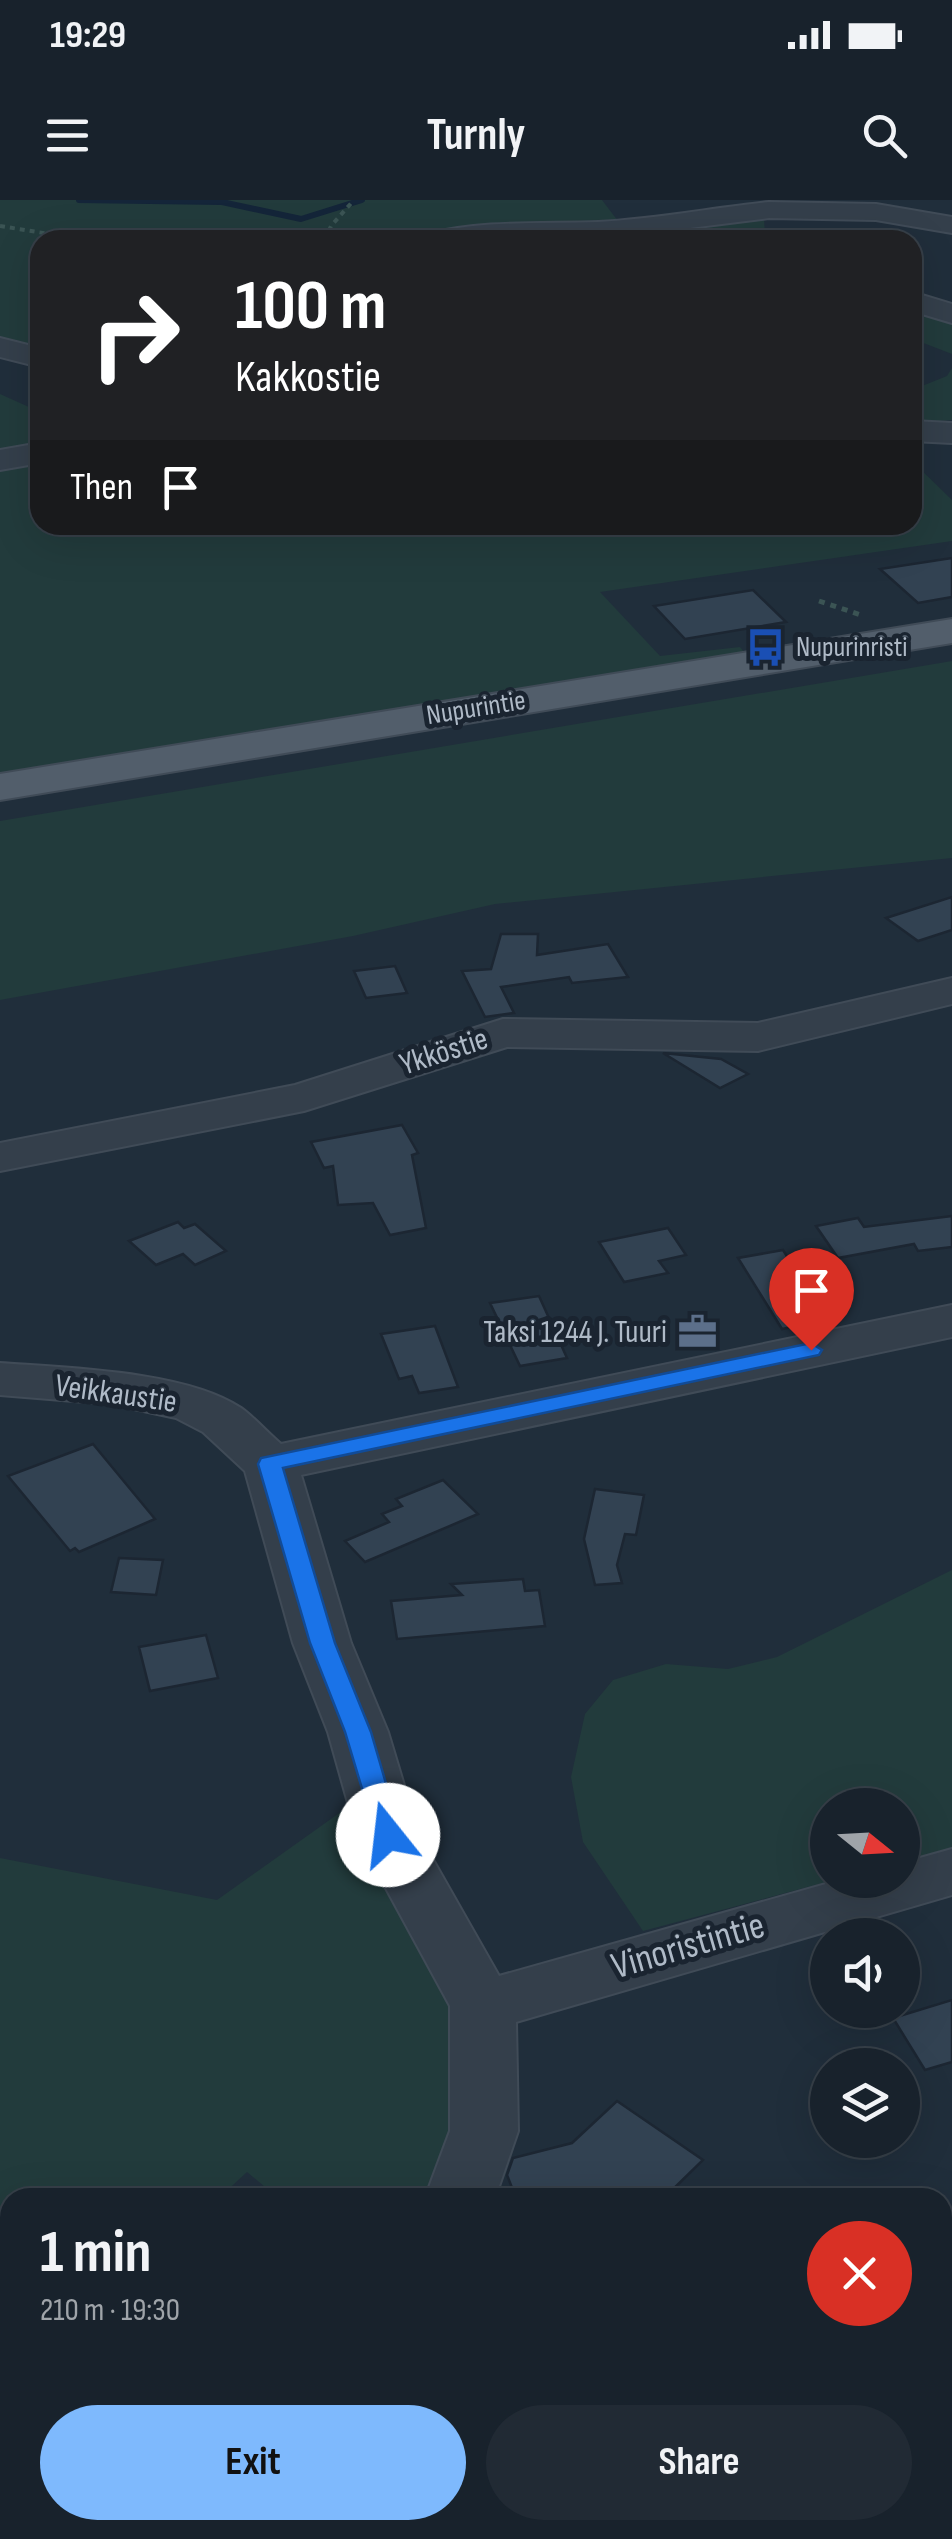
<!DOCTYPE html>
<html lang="en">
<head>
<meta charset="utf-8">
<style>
	body { margin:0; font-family:"Sofia Sans Condensed",sans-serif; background:#212a34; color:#f1f3f6; height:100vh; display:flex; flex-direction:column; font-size:38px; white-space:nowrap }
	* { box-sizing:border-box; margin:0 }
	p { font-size:32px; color:#9fa4a9 }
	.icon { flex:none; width:55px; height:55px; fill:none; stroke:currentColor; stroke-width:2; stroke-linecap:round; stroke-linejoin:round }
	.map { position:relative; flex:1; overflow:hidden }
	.sheet { position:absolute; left:0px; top:1988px; width:952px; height:352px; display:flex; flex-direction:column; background:#18222c; border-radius:30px 30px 0 0; box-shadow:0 10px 40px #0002,0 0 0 2px #363f48 }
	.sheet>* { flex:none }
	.hud { position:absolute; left:30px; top:30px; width:892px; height:305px; border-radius:30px; box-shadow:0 10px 40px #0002,0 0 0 2px #363f48; background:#202124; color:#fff; overflow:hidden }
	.needle { width:65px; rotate:108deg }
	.controls { position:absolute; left:810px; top:1588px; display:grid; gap:20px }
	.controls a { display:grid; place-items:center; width:110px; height:110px; border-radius:50%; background:#18222c; box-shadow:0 10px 40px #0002,0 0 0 2px #363f48; font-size:50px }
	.pin { position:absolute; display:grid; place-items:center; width:85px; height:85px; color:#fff; margin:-102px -42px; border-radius:50% 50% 50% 0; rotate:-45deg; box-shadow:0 0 10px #0007 }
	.pin .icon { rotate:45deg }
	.me { position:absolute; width:110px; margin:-55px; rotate:344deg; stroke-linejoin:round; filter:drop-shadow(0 0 8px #0008) }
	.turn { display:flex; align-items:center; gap:35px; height:210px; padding:0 40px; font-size:45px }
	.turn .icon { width:130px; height:130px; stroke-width:2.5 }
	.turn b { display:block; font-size:70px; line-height:85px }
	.then { display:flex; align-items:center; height:95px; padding:0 40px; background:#0003; gap:20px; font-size:38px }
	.round { display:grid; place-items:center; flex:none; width:105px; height:105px; border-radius:52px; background:#212a34 }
	.overview { display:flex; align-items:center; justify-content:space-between; height:170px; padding:0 40px }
	h1 { font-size:60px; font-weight:700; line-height:75px }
	.action { display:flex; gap:20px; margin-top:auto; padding:20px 40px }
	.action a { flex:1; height:115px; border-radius:60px; background:#7eb9fd; color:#111; font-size:40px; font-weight:700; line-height:115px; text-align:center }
	.action a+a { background:#212a34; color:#f1f3f6 }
	.status { display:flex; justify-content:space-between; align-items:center; height:70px; padding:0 50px; background:#18222c; direction:ltr }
	.status svg { height:28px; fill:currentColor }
	header { display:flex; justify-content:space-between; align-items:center; height:130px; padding:0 40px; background:#18222c; font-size:45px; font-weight:700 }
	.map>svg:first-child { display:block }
</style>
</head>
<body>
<div class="status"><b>19:29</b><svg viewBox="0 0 49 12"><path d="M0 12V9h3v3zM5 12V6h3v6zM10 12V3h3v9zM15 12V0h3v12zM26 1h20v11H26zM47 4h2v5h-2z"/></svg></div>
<header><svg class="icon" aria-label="menu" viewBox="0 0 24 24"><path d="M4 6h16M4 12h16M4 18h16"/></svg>Turnly<svg class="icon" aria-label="search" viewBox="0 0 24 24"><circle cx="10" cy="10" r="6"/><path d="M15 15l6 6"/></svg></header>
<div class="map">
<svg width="952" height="2339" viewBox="0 0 952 2339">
	<rect width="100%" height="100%" fill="#202e3b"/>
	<!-- green -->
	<g fill="#223b3c">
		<polygon points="0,0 602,0 621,25 464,32 415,40 40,40 40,158 0,151"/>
		<polygon points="764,16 765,40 495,40 637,38 671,33 695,24"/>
		<polygon points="912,105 952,118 952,154 913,139"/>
		<polygon points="952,168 952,220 913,223 912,190 947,176"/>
		<polygon points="0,194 40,212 40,325 912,325 913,262 952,300 952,341 600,392 660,456 740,447 745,453 598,483 0,580"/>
		<polygon points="952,461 952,658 495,704 353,736 0,800 0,621"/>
		<polygon points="952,1370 952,1649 903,1662 902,1605 828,1605 828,1680 834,1680 643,1731 583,1642 571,1577 585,1514 613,1480 666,1464 728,1469 777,1457"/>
		<polygon points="352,1604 461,1828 463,1913 434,1997 277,1997 247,1972 220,1997 10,1998 10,2089 0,2082 0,1658 217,1700"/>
		<polygon points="952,2046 952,2339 518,2339 522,2330 942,2330 942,2050"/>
		<polygon points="0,2250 10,2257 10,2330 112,2330 125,2339 0,2339"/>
	</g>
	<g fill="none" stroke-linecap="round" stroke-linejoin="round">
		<!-- stream -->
		<polyline stroke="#142539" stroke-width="6" points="79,0 222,2 301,19 362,0"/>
	</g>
	<!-- building -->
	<g fill="#324252" stroke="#1c2632" stroke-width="2.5">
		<polygon points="952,358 952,397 918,403 880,369"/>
		<polygon points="753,390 786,422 685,439 654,406"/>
		<polygon points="952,697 952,730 918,741 886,718"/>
		<polygon points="501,734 538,734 537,755 608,744 628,777 572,783 569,777 501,787 514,813 485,817 462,771 491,769"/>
		<polygon points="395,766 407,793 366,798 354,771"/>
		<polygon points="663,853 721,859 748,874 720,888"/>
		<polygon points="402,925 418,953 412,955 426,1028 390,1035 373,1003 338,1005 333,966 324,968 311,942"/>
		<polygon points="952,1016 952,1047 918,1051 914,1044 838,1058 816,1026 858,1018 864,1027"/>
		<polygon points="178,1022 184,1028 195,1024 226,1051 195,1065 183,1054 156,1065 129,1041"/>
		<polygon points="668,1028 686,1055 659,1061 668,1073 624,1082 599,1042"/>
		<polygon points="783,1050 802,1080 827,1120 782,1129 738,1058"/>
		<polygon points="539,1096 567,1158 520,1166 490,1103"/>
		<polygon points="435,1126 458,1187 419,1193 412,1176 399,1179 381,1134"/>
		<polygon points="93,1244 155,1319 79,1352 75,1348 70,1351 8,1276"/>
		<polygon points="443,1280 478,1314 365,1362 345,1341 389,1322 382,1314 402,1306 396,1299"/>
		<polygon points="595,1289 644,1295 636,1335 625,1334 617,1365 622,1383 595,1385 584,1339"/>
		<polygon points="119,1358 163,1360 156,1395 111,1392"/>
		<polygon points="523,1379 525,1391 539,1390 545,1426 397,1439 391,1401 462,1395 451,1384"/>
		<polygon points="206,1435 218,1478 150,1491 139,1447"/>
		<polygon points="952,1800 952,1862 925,1870 893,1818"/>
		<polygon points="617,1901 703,1960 664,1998 603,1998 592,1990 564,1998 516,1998 507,1975 513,1958 572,1943"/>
	</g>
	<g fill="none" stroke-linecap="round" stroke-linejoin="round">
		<defs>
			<g id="minor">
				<path d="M769 2 876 4 952 17V33L876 20 769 18 602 39 423 40 427 34C483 20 541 24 598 22 655 19 712 8 769 2Z"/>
				<polygon points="912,92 952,104 952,123 912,111"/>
				<polygon points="0,138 40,148 40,167 0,157"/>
				<polygon points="912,221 952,223 952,243 912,241"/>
				<polygon points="40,243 40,263 0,270 0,250"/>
				<polygon points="952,778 952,804 758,851 507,847 304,911 0,971 0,943 295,885 503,819 758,823"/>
				<path d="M952 1105V1137L301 1275 351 1443 388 1532 419 1635 499 1776 840 1680H902V1663L952 1649V1695L516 1822 518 1931 495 1998H425L450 1931V1806L357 1635 328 1532 293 1443 245 1271 203 1232 176 1218 111 1204 0 1195V1163C67 1168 186 1171 241 1208 255 1218 268 1233 281 1244Z"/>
				<polygon points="148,2330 228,2330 223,2339 144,2339"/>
			</g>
			<polygon id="major" points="952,419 952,443 0,600 0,574"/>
		</defs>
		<!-- minor casing -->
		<use href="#minor" stroke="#404b57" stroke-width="4"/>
		<!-- major casing -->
		<use href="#major" stroke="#404b57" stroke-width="4"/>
		<!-- path-far1 -->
		<g stroke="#3b5454" stroke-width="4" stroke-dasharray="5 5" stroke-linecap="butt">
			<polyline points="0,26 87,40"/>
			<polyline points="325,40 331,26 354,0"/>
		</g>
		<!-- path -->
		<polyline stroke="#3b5454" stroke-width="5" stroke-dasharray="6 6" stroke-linecap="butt" points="819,401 861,415"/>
		<!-- minor -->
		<use href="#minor" fill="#343f4b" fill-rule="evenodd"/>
		<!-- major -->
		<use href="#major" fill="#525e6b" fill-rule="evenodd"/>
	</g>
	<!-- route -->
	<polygon fill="#1a73e8" stroke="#114b97" stroke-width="2.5" points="811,1143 822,1150 819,1155 283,1268 335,1443 371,1532 401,1635 397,1642 378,1642 345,1532 310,1443 258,1264 261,1258"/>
	<!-- icons -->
	<defs>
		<symbol id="bus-bare" viewBox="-9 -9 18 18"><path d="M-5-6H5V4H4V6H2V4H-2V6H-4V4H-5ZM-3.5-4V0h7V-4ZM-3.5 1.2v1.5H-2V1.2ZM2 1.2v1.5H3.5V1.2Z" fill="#1a4fb4" stroke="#1a2430" stroke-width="2.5" paint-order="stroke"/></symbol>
		<symbol id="office-bare" viewBox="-9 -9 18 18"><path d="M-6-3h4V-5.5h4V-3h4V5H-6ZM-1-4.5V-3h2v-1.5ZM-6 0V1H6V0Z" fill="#5c6f8a" stroke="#1a2430" stroke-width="2.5" paint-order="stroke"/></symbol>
	</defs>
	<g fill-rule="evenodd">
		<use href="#bus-bare" x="738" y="420" width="55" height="55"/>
		<use href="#office-bare" x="670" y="1104" width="55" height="55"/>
	</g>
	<g text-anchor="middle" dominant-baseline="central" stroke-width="10" stroke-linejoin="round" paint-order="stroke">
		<!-- far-poi labels -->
		<g font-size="28" fill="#afbac7" stroke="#1a2430" text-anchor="start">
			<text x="796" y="447">Nupurinristi</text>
		</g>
		<!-- far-street labels -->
		<g font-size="28" fill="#afbac7" stroke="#1a2430">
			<text transform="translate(476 508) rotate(-9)">Nupurintie</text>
		</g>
		<!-- street labels -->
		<g font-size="32" fill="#afbac7" stroke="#1a2430">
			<text transform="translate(444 852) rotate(-18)">Ykköstie</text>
			<text transform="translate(116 1194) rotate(8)">Veikkaustie</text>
		</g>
		<!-- poi labels -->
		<g font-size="32" fill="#afbac7" stroke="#1a2430" text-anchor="end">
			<text x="667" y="1132">Taksi 1244 J. Tuuri</text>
		</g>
		<!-- near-street labels -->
		<g font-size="38" fill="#afbac7" stroke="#1a2430">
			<text transform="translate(688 1746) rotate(-16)">Vinoristintie</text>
		</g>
	</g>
</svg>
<div class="controls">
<a><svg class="needle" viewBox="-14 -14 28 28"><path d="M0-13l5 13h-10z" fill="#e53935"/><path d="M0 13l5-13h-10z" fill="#9fa4a9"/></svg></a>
<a><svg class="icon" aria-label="sound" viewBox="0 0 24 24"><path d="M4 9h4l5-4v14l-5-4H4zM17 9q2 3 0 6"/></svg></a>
<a><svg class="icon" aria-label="layers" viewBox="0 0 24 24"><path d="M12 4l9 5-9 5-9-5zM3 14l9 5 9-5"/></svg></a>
</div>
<div class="pin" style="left:811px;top:1150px;background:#d93025"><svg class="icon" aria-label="arrive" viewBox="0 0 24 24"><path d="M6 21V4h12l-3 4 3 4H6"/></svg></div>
<svg class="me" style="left:388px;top:1635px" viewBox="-20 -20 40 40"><circle r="19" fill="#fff"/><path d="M0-13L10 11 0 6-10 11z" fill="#1a73e8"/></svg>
<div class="hud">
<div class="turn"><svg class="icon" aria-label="right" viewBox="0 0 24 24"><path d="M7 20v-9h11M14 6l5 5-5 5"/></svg><div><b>100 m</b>Kakkostie</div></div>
<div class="then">Then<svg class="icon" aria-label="arrive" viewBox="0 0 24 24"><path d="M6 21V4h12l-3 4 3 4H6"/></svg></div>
</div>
<section class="sheet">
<div class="overview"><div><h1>1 min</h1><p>210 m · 19:30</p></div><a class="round" style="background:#d93025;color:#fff"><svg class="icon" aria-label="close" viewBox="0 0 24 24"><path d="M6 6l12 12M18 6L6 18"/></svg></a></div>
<div class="action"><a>Exit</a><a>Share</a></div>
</section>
</div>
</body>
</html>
